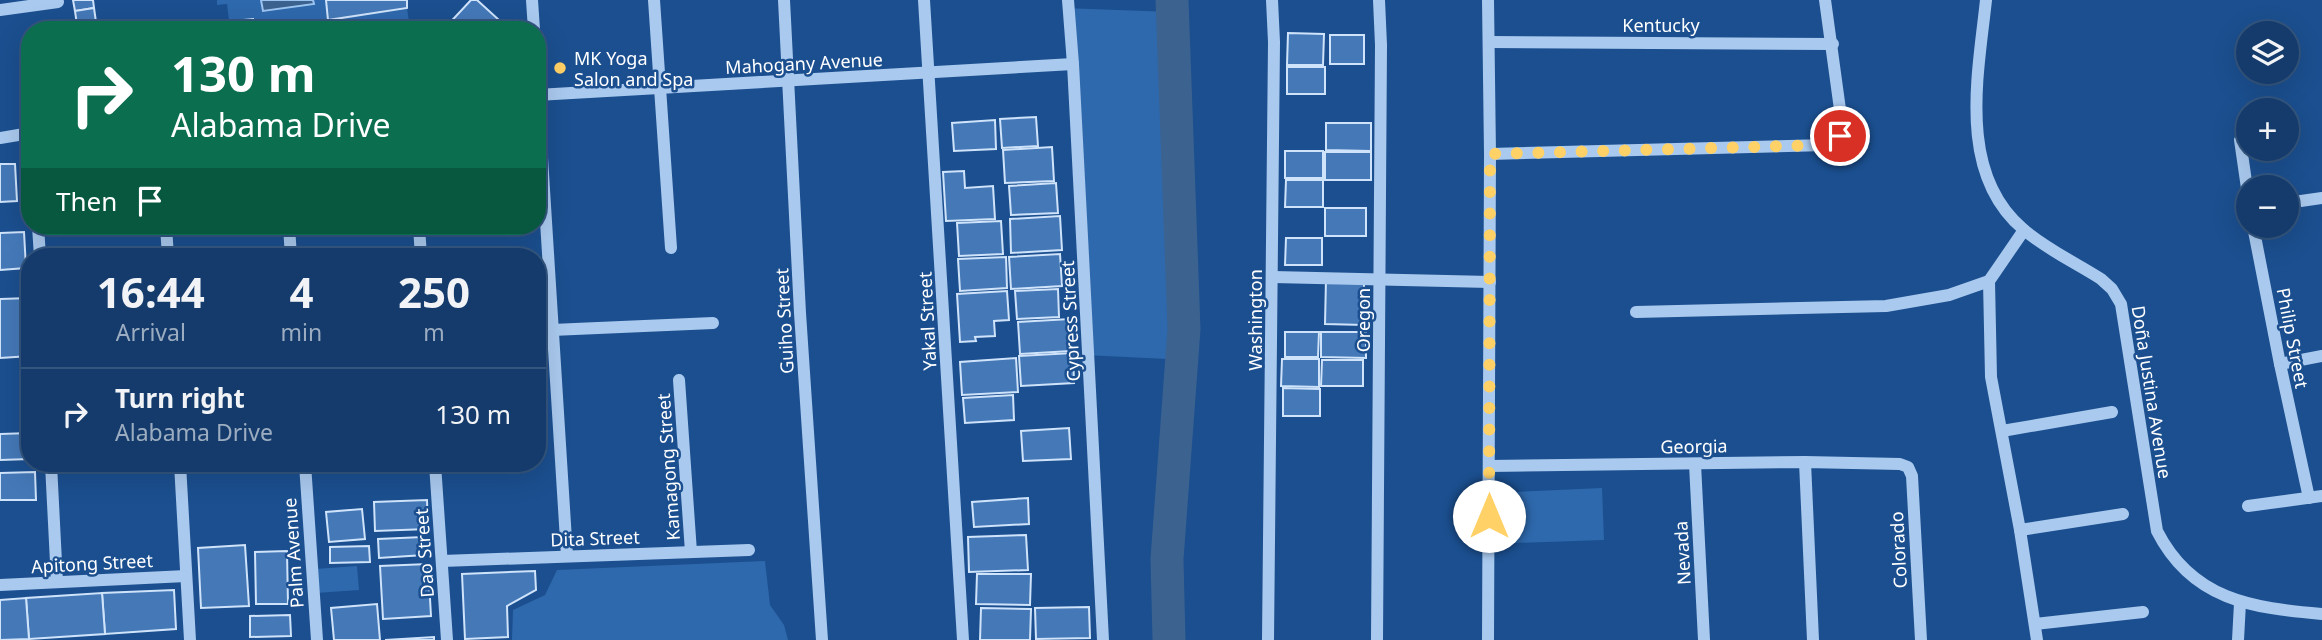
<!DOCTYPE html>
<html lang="en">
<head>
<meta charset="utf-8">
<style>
	body { margin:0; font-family:"Noto Sans",sans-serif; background:#214673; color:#f1f3f6; height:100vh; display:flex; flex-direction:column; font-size:26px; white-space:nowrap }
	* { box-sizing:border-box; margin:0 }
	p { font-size:23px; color:#9dadc1 }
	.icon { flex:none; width:38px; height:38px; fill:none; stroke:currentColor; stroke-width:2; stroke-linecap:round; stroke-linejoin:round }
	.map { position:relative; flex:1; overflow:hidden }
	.side { position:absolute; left:21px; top:248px; width:525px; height:224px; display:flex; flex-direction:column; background:#143b6b; border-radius:28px; box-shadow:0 7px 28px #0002,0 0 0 2px #33557e }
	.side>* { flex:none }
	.top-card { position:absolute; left:21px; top:21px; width:525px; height:214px; border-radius:28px; box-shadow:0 7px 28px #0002,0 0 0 2px #33557e; background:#0b6e4f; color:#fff; overflow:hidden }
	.tools { position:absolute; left:2236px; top:21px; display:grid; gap:14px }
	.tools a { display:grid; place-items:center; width:63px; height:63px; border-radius:50%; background:#143b6b; box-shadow:0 7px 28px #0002,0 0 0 2px #33557e; font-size:35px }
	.pin { position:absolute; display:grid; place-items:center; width:60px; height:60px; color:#fff; margin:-30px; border:4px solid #fff; border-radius:50%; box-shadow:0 2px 7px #0007 }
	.me { position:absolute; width:77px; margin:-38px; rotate:0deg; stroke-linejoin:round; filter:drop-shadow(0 0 5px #0008) }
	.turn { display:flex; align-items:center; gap:24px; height:147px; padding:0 35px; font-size:32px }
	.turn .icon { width:91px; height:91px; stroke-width:2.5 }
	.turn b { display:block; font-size:49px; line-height:60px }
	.then { display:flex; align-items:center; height:66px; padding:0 35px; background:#0003; gap:14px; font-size:26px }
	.eta { display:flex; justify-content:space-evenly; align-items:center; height:119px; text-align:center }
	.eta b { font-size:42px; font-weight:700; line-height:49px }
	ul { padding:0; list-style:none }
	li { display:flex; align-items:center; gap:21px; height:91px; padding:0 35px; border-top:2px solid #33557e }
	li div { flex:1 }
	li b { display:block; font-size:26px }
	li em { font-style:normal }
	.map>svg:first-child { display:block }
</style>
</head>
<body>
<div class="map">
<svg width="2322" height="640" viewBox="0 0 2322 640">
	<rect width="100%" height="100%" fill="#1b4f8f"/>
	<!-- green -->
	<g fill="#2e69ad">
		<polygon points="217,0 326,0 328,20 407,8 410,30 280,30 278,22 230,28 227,4 217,5"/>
		<polygon points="1064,8 1171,12 1184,183 1188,360 1084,355"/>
		<polygon points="1602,488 1604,540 1514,543 1512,492"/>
		<polygon points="765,561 770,605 784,625 788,640 512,640 513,610 545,595 557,570"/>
		<polygon points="357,566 359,590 316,593 315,569"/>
	</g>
	<!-- water -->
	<polygon fill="#3c6290" stroke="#9cc4f0" stroke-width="2" points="261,0 313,0 314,4 263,11"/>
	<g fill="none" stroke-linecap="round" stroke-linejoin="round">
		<!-- river -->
		<polyline stroke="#3c6290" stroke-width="33" points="1169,640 1167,559 1184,329 1172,0"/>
	</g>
	<!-- building -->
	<g fill="#4478b7" stroke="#cfe3fa" stroke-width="2">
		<polygon points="73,0 93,0 94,8 75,11"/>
		<polygon points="326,0 407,0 407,8 328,20"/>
		<polygon points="471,0 477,0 510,30 443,30"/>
		<polygon points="94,8 96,22 77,25 75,11"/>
		<polygon points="253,19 253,25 245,26 244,20"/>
		<polygon points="96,22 97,30 77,30 77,25"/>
		<polygon points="1288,33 1324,34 1323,65 1287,65"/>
		<rect x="1330" y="35" width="34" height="29"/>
		<rect x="1287" y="67" width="38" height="27"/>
		<polygon points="1036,117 1038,146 1002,148 1000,119"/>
		<polygon points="995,120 996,149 954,151 952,123"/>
		<polygon points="1326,123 1371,123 1371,151 1326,150"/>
		<polygon points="1052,147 1054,181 1005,183 1003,150"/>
		<rect x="1285" y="151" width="38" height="27"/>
		<rect x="1325" y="152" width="46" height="28"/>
		<polygon points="0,164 15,164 17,201 0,202"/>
		<polygon points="964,171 965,188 993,186 995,219 946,221 943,172"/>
		<polygon points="1286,180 1323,180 1323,207 1285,207"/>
		<polygon points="1056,183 1058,213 1011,215 1009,186"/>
		<rect x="1325" y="208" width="41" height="28"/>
		<polygon points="1060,216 1062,250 1011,253 1010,219"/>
		<polygon points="1001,221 1003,254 959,256 957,223"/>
		<polygon points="24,232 26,268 0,270 0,233"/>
		<polygon points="1286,238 1322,238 1322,265 1285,265"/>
		<polygon points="1060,254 1062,286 1011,289 1009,257"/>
		<polygon points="1006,257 1007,288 960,291 958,259"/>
		<polygon points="1326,279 1364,280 1364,325 1325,324"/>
		<polygon points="1058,289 1059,317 1017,319 1015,291"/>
		<polygon points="1007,291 1009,320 994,321 995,336 975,337 976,341 960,342 957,294"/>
		<polygon points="30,298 30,356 0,358 0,299"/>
		<polygon points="1070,319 1071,351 1020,354 1018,322"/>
		<polygon points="1285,332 1319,332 1318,357 1285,357"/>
		<polygon points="1321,332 1366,332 1366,358 1321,357"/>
		<polygon points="1073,353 1074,383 1021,386 1019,356"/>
		<polygon points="1016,358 1018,392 962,395 960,362"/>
		<polygon points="1282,359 1319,359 1319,387 1281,386"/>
		<polygon points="1322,360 1363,360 1363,386 1321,386"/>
		<polygon points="1283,388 1320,389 1320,416 1283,416"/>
		<polygon points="1013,395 1014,420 965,423 963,398"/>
		<polygon points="1069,428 1071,459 1023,461 1021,431"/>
		<polygon points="30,433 30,459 0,460 0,434"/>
		<polygon points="35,472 36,500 0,500 0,473"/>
		<polygon points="1028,498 1029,524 974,527 972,502"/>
		<polygon points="427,500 428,529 375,531 374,502"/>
		<polygon points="362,509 365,539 329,542 326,512"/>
		<polygon points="1026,535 1028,570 969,572 968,537"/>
		<polygon points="423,537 424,555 379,558 378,539"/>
		<polygon points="245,545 249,606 201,608 198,548"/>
		<polygon points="369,546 370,562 330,563 330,547"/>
		<polygon points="287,551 288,604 256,604 255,552"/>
		<polygon points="428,564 431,616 383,619 380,566"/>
		<polygon points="535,571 536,590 507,606 508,637 465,639 462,574"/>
		<polygon points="977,574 1031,574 1030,605 976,604"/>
		<polygon points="174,590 176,629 105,634 102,593"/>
		<polygon points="102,593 105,634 29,639 26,598"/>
		<polygon points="26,598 29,639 0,640 0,600"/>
		<polygon points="377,604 380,640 334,640 331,608"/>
		<polygon points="1089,607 1090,638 1036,639 1035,608"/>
		<polygon points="981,608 1031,609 1030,640 980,640"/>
		<polygon points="290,615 291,636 250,637 250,616"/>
		<polygon points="434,637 434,640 385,640"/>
	</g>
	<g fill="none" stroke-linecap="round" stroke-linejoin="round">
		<!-- minor -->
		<g stroke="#a9c9ee" stroke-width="12">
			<polyline points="532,0 534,30"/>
			<polyline points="654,0 671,248"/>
			<polyline points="784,0 800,313 822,640"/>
			<polyline points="924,0 963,640"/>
			<polyline points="1068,0 1073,64 1103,640"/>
			<polyline points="1488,0 1490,154 1488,640"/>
			<path d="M1986 0C1978 75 1957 173 2023 229 2046 249 2076 263 2101 279L2112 289 2121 304 2157 531C2192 600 2252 608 2322 614"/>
			<polyline points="0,10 58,2"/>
			<polyline points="1490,42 1833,44"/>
			<polyline points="537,78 567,556"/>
			<polyline points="537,95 1073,64"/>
			<polyline points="0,138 30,133"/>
			<polyline points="2240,140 2249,202"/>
			<polyline points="1490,154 1827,145 1840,136 1842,124 1825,0"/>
			<polyline points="2287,203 2322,198"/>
			<polyline points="38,226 40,257"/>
			<polyline points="166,226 168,257"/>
			<polyline points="289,226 291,257"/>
			<polyline points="419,226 421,257"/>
			<polyline points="2253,226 2280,364 2309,498"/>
			<polyline points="1273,277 1490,282"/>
			<polyline points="1989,281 1991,377 2020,530 2037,640"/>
			<polyline points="1636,312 1886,306 1949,295 1989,281 2024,230"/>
			<polyline points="552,330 713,323"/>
			<polyline points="2280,364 2322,356"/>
			<polyline points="679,380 691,552"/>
			<polyline points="2002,431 2112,412"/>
			<polyline points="1805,462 1813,640"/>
			<polyline points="51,464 57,582"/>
			<polyline points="180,464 190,640"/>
			<polyline points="305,464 317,640"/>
			<polyline points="435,464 447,640"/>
			<polyline points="1695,464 1704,640"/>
			<polyline points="1489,466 1805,462 1900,464 1908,467 1912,476 1921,640"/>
			<polyline points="2248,506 2322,496"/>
			<polyline points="2020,530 2123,514"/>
			<polyline points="442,561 749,550"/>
			<polyline points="0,585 186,576"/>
			<polyline points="2035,624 2143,612"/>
			<polyline points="1268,640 1274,42 1272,0"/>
			<polyline points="1377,640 1381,45 1379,0"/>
			<polyline points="2238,640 2240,603"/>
		</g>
	</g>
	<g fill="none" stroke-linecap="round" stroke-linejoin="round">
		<!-- route -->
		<polyline stroke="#ffd166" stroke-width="12" stroke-dasharray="0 21.6" points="1489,516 1490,154 1827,145 1840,136"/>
	</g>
	<!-- markers -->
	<circle fill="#ffd166" stroke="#1b4f8f" stroke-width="2.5" cx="560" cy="68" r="7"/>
	<g text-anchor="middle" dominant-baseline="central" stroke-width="5" stroke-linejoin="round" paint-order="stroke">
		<!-- street labels -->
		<g font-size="18" fill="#fff" stroke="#1b4f8f">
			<text x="1661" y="25">Kentucky</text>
			<text transform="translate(804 63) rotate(-3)">Mahogany Avenue</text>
			<text transform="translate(1255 320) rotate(-90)">Washington</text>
			<text transform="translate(1363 320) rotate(-90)">Oregon</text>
			<text transform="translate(784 321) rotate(-93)">Guiho Street</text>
			<text transform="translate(927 321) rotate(-93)">Yakal Street</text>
			<text transform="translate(1070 321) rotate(-93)">Cypress Street</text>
			<text transform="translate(2293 338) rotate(79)">Philip Street</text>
			<text transform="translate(2152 392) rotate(81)">Doña Justina Avenue</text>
			<text transform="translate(1694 446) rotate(-1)">Georgia</text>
			<text transform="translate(668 467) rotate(-94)">Kamagong Street</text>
			<text transform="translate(595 538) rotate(-2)">Dita Street</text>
			<text transform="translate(1898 550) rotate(-93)">Colorado</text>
			<text transform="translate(293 553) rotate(-94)">Palm Avenue</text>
			<text transform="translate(424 553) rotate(-94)">Dao Street</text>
			<text transform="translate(1682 553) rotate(-93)">Nevada</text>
			<text transform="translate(92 563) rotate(-3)">Apitong Street</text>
		</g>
		<!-- poi labels -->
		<g font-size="18" fill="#fff" stroke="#1b4f8f" text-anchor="start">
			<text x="574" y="58">MK Yoga<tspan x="574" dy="21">Salon and Spa</tspan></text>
		</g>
	</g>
</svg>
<div class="tools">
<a><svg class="icon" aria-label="layers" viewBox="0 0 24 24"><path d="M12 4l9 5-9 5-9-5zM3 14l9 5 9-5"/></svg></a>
<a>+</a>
<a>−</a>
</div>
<div class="pin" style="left:1840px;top:136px;background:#d93025"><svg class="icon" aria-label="arrive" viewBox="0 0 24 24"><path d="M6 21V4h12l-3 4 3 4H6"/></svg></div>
<svg class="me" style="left:1489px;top:516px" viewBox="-20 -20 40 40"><circle r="19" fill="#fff"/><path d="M0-13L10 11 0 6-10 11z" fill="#ffd166"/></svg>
<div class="top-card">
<div class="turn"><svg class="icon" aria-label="right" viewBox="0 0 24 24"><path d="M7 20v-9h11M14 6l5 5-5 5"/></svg><div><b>130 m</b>Alabama Drive</div></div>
<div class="then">Then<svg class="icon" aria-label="arrive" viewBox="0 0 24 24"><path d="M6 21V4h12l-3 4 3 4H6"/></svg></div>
</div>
<section class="side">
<div class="eta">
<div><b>16:44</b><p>Arrival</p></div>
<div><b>4</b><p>min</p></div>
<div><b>250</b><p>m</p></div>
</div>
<ul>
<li><svg class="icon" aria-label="right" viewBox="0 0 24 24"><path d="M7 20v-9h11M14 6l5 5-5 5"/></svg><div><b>Turn right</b><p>Alabama Drive</p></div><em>130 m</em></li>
</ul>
</section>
</div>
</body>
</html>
